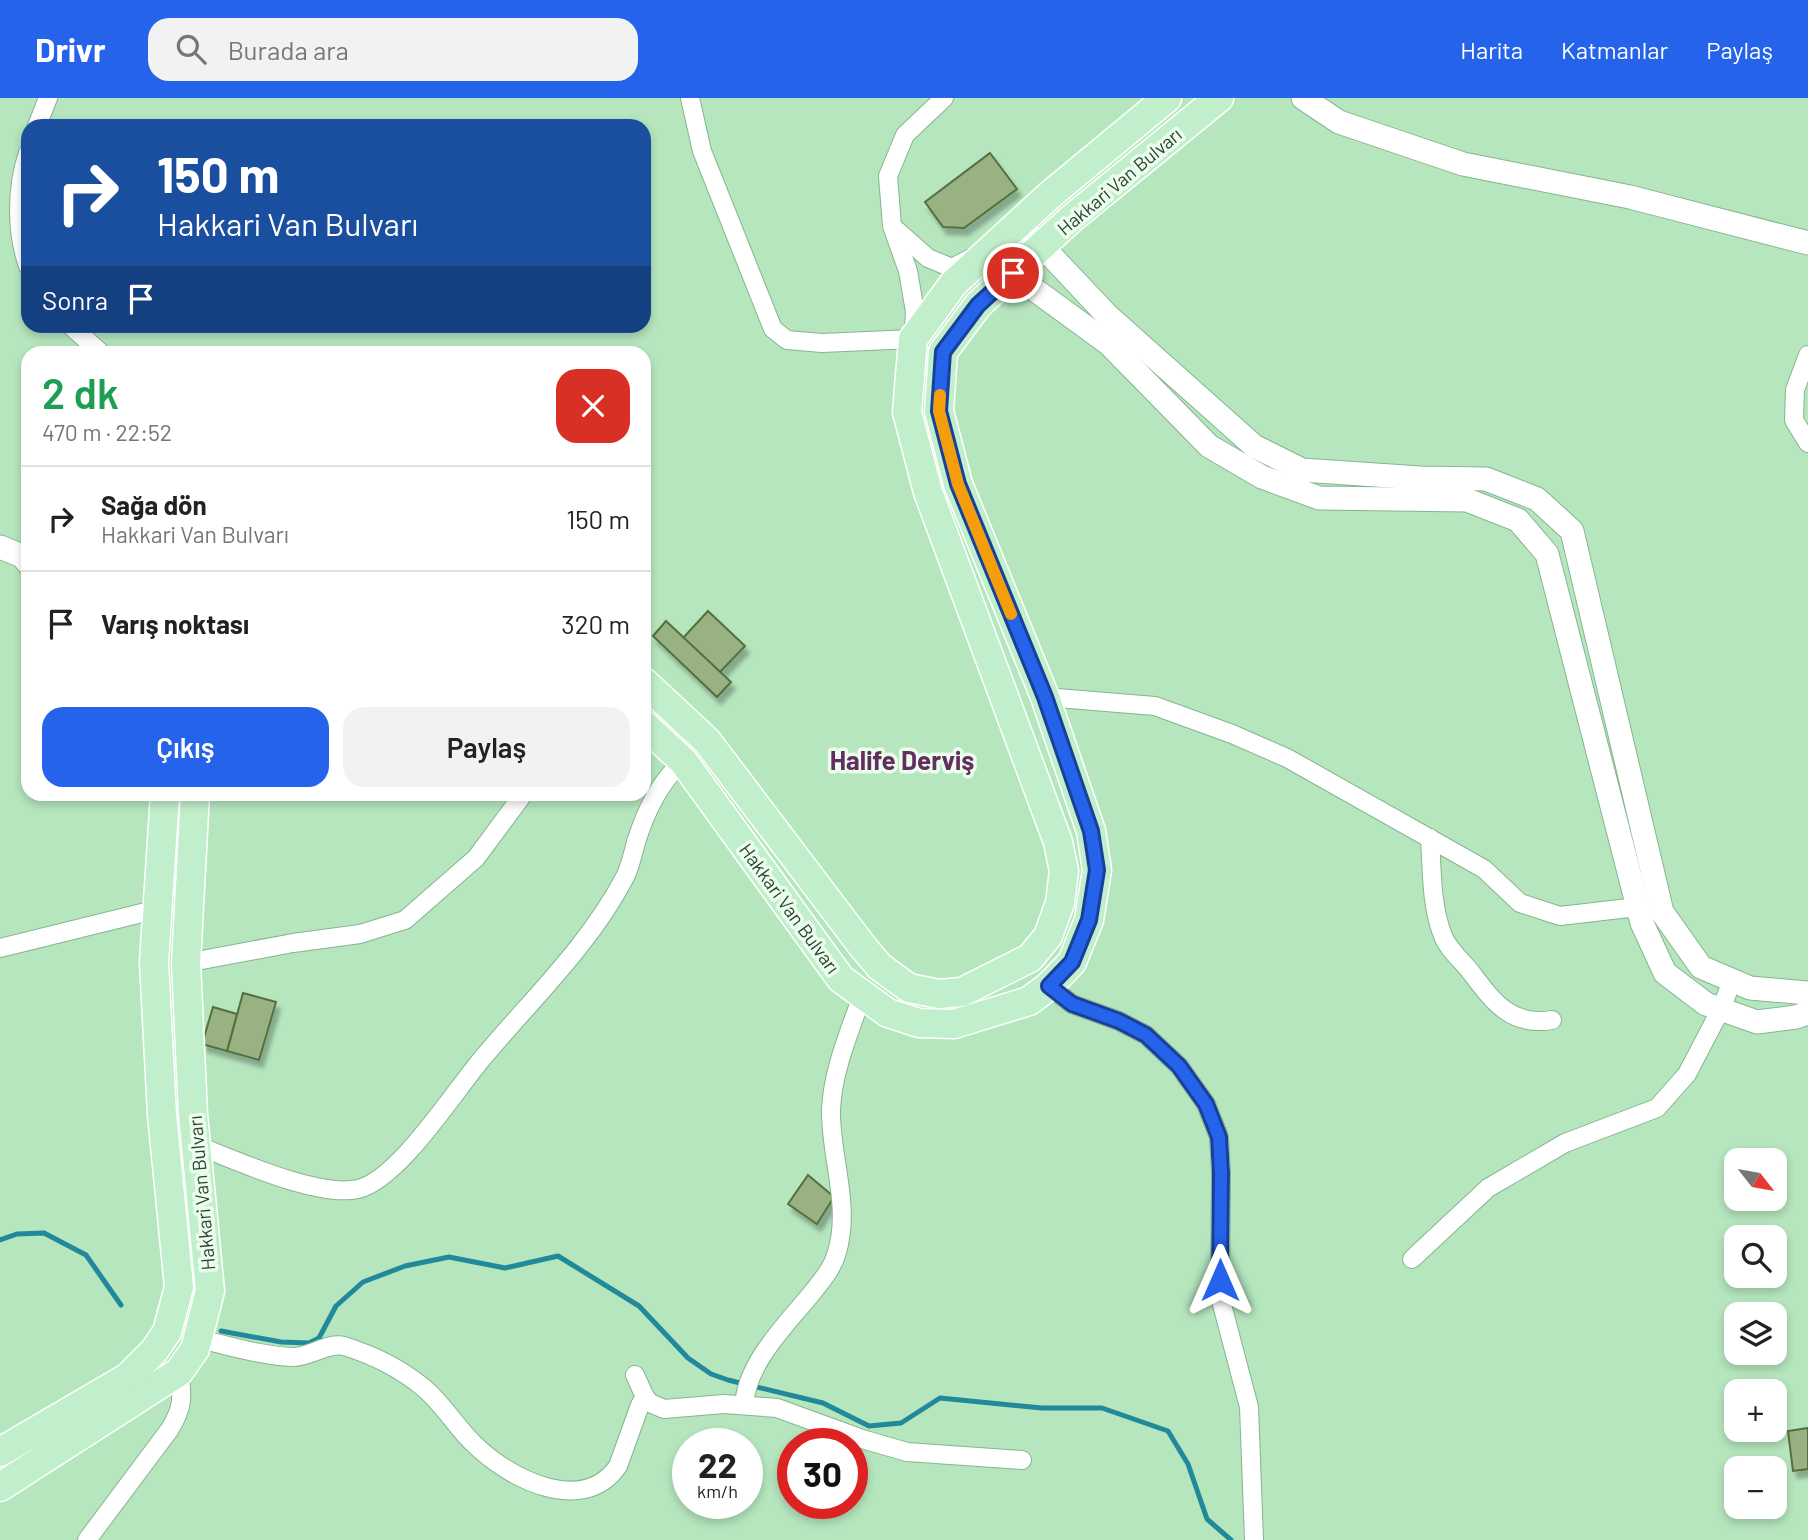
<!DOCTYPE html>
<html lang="tr">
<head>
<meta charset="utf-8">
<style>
	body { margin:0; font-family:Barlow,sans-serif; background:#f2f2f2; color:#222; height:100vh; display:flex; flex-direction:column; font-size:26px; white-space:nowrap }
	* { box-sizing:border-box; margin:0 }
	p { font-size:23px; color:#767676 }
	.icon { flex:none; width:38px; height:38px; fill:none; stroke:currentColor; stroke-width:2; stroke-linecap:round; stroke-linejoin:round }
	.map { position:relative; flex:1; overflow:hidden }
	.side { position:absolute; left:21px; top:248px; width:630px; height:455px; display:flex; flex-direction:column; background:#fff; border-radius:21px; box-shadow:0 4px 10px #0003 }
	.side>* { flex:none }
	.top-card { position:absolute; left:21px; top:21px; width:630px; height:214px; border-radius:21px; box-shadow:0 4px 10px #0003; background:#1a4fa0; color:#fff; overflow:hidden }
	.needle { width:46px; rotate:121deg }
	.buttons { position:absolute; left:1724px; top:1050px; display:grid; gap:14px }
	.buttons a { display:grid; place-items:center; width:63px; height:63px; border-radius:14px; background:#fff; box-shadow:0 4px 10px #0003; font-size:35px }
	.speed { position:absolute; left:672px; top:1330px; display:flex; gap:14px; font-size:35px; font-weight:700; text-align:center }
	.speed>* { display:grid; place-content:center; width:91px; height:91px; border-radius:50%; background:#fff; box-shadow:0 4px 10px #0003; line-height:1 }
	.speed small { font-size:18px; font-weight:400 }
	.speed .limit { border:10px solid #d22; background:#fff; color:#111 }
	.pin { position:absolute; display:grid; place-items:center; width:60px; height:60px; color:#fff; margin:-30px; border:4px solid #fff; border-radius:50%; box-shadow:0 2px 7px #0007 }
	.me { position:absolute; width:77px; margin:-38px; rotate:0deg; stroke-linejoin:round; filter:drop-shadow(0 0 5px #0008) }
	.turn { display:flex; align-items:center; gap:24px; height:147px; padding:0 21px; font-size:32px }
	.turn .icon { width:91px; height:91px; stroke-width:2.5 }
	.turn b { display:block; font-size:49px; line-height:60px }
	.then { display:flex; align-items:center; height:66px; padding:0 21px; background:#0003; gap:14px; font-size:26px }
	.round { display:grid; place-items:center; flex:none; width:74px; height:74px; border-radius:21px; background:#f2f2f2 }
	.overview { display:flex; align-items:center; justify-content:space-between; height:119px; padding:0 21px }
	h1 { font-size:42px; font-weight:600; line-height:52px; color:#1e9e55 }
	.action { display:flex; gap:14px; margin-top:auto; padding:14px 21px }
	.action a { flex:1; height:80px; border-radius:21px; background:#2563eb; color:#fff; font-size:28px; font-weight:600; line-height:80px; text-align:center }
	.action a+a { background:#f2f2f2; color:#222 }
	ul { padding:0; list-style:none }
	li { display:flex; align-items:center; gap:21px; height:105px; padding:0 21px; border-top:2px solid #e0e0e0 }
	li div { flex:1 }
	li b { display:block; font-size:26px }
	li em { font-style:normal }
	header { display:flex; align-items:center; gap:42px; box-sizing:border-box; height:98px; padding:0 35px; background:#2563eb; color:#fff }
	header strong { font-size:33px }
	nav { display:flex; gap:38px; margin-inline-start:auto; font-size:24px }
	.search { width:490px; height:63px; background:#f2f2f2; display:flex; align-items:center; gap:18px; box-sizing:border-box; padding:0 24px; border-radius:21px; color:#767676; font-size:26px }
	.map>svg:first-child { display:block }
</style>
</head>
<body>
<header>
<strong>Drivr</strong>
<div class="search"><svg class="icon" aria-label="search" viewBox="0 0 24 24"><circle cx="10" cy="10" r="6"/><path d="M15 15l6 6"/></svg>Burada ara</div>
<nav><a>Harita</a><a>Katmanlar</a><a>Paylaş</a></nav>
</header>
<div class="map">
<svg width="1808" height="1442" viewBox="0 0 1808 1442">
	<defs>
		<filter id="shadow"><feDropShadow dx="4" dy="7" stdDeviation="2" flood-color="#0004"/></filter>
	</defs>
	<rect width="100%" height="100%" fill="#b5e6be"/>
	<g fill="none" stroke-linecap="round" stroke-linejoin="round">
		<!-- stream -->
		<g stroke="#218999" stroke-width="5">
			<polyline points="0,1142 17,1136 44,1135 86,1157 121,1207"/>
			<polyline points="221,1233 281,1244 309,1245 319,1240 336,1208 363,1184 405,1168 449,1159 505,1170 558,1158 639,1208 688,1260 711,1276 728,1282 823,1305 869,1328 901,1325 940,1300 1042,1310 1102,1310 1168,1333 1188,1366 1207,1421 1231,1442"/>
		</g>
	</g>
	<!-- building -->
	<g fill="#98b281" stroke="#576e40" stroke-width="2" filter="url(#shadow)">
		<polygon points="990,55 1017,91 964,130 943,129 925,104"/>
		<polygon points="708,513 745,548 720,574 683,540"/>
		<polygon points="666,523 731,584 717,599 653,538"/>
		<polygon points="243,895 276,904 259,962 227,953"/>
		<polygon points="213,909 237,916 227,953 202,946"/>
		<polygon points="808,1077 834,1099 817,1126 788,1106"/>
		<polygon points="1808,1330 1808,1371 1793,1373 1788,1333"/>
	</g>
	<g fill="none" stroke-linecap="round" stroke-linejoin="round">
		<defs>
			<g id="minor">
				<polyline points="690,0 702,53 773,231 787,242 822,245 913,241 915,214 908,173 892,128 888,78 905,37 944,0"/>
				<polyline points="37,28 48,0"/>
				<path d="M28 55C16 90 16 134 28 168"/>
				<polyline points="894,130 928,160 952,170 969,161"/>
				<polyline points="71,228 102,256"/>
				<polyline points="1808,257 1795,292 1794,322 1808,345"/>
				<polyline points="1045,599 1155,608 1232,636 1287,660 1484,771 1520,805 1560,818 1637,809"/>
				<path d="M1430 740C1432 772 1431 808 1443 838 1448 851 1461 862 1470 873 1492 902 1510 929 1552 922"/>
				<polyline points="0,850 158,811"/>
				<polyline points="186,865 293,845 360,836 405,822 476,760 522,698"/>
				<polyline points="1049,888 1072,906 1119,923 1146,937 1179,968 1206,1006 1219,1039 1221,1075 1220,1199 1249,1309 1254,1442"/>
				<path d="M196 1047C235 1062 318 1100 358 1091 398 1082 454 994 481 962 530 903 589 848 625 779 630 769 633 756 636 744 646 713 659 685 683 663"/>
				<polyline points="1412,1161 1488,1090 1565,1045 1657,1010 1687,976 1721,911 1732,883"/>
				<path d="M198 1241C228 1247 261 1258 293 1259 310 1259 328 1244 344 1248 373 1257 401 1271 424 1290 444 1307 456 1329 474 1346 508 1380 583 1419 618 1368L640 1307 645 1299"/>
				<polyline points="635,1277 645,1299 650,1305 664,1311 724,1306 777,1310 862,1341 907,1354 1022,1362"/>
				<path d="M744 1307C747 1264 786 1227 812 1195 822 1182 833 1170 837 1154 851 1106 830 1059 831 1011 833 972 849 935 862 898"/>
				<path d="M87 1442 170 1331C183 1309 183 1300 179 1274"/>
			</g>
			<g id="tertiary">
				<polyline points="1303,0 1339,24 1463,66 1630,99 1808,145"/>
				<polyline points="1018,126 1042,148 1106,216 1254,348 1302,372 1420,380 1486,381 1537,401 1572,433 1662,814 1701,869 1750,890 1808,895"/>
				<polyline points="994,148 1012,175 1109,246 1209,348 1262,379 1319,400 1467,402 1518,422 1547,456 1642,825 1665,875 1706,906 1757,924 1796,919 1808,915"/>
				<polyline points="0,449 22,458 28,465"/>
			</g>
			<g id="primary">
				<polyline points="644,584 707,643 863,849 880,869 909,890 939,896 962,894 1030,860 1048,838 1060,805 1064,773 1058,744 928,394 907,314 913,241 954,185 1051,96 1167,0"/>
				<polyline points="644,627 683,663 841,881 888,915 919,925 954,926 1029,903 1049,888 1072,864 1089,822 1097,772 1091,733 1045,599 958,386 939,313 943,254 978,207 1012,175 1071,121 1219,0"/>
				<polyline points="0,1354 128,1279 154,1253 167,1234 179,1189 162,1017 154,864 165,696"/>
				<polyline points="0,1389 179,1274 195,1251 210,1193 193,1016 186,865 195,696"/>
			</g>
		</defs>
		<!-- minor casing -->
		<use href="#minor" stroke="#86b58f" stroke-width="20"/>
		<!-- tertiary casing -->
		<use href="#tertiary" stroke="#86b58f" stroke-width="25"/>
		<!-- primary casing -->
		<use href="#primary" stroke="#fff" stroke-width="31"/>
		<!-- minor -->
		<use href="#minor" stroke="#fff" stroke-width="18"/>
		<!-- tertiary -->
		<use href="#tertiary" stroke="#fff" stroke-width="23"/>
		<!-- primary -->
		<use href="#primary" stroke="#c1efcb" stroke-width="28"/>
	</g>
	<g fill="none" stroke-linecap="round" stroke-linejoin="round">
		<defs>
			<polyline id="route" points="1013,175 978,207 943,254 939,313 958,386 1045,599 1091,733 1097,772 1089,822 1072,864 1049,888 1072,906 1119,923 1146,937 1179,968 1206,1006 1219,1039 1221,1075 1220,1182"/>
		</defs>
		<!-- route casing -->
		<use href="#route" stroke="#184099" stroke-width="18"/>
		<!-- route -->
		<use href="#route" stroke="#2563eb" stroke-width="12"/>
		<!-- slow -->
		<polyline stroke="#f59e0b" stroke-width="12" points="940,297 939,313 958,386 1011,516"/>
	</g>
	<g text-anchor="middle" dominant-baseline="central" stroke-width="7" stroke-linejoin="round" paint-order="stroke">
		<!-- street labels -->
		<g font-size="19" fill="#2f4233" stroke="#ebfeee">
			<text transform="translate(1119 83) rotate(-40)">Hakkari Van Bulvarı</text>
			<text transform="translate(790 810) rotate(54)">Hakkari Van Bulvarı</text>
			<text transform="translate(201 1095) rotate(-95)">Hakkari Van Bulvarı</text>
		</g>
		<!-- district labels -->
		<g font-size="26" font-weight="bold" fill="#622e5e" stroke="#ebfeee">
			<text x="902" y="661">Halife Derviş</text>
		</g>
	</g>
</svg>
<div class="buttons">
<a><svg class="needle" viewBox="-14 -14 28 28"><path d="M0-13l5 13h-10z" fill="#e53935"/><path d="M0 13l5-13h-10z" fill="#767676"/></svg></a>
<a><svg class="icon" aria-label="search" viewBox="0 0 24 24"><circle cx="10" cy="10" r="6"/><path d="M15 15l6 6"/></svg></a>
<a><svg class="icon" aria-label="layers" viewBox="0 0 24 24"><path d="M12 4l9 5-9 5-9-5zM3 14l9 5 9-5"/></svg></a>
<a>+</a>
<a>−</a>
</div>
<div class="speed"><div>22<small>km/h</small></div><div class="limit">30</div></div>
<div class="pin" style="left:1013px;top:175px;background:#d93025"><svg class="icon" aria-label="arrive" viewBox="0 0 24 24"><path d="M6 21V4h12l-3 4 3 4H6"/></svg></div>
<svg class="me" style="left:1220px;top:1182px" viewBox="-20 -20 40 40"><path d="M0-17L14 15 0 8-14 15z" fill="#2563eb" stroke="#fff" stroke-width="4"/></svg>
<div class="top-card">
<div class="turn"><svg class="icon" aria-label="right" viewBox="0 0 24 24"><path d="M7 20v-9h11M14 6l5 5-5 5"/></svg><div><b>150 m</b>Hakkari Van Bulvarı</div></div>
<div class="then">Sonra<svg class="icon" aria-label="arrive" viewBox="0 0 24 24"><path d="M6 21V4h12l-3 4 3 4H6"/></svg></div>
</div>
<section class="side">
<div class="overview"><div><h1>2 dk</h1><p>470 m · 22:52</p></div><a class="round" style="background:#d93025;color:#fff"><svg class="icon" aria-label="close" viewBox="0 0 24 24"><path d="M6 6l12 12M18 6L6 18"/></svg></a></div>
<ul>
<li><svg class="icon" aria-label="right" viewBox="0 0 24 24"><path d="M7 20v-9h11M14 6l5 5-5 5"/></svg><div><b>Sağa dön</b><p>Hakkari Van Bulvarı</p></div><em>150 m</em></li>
<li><svg class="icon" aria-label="arrive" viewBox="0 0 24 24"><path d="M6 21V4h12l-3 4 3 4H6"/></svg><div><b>Varış noktası</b></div><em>320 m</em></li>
</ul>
<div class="action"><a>Çıkış</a><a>Paylaş</a></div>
</section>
</div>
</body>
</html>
